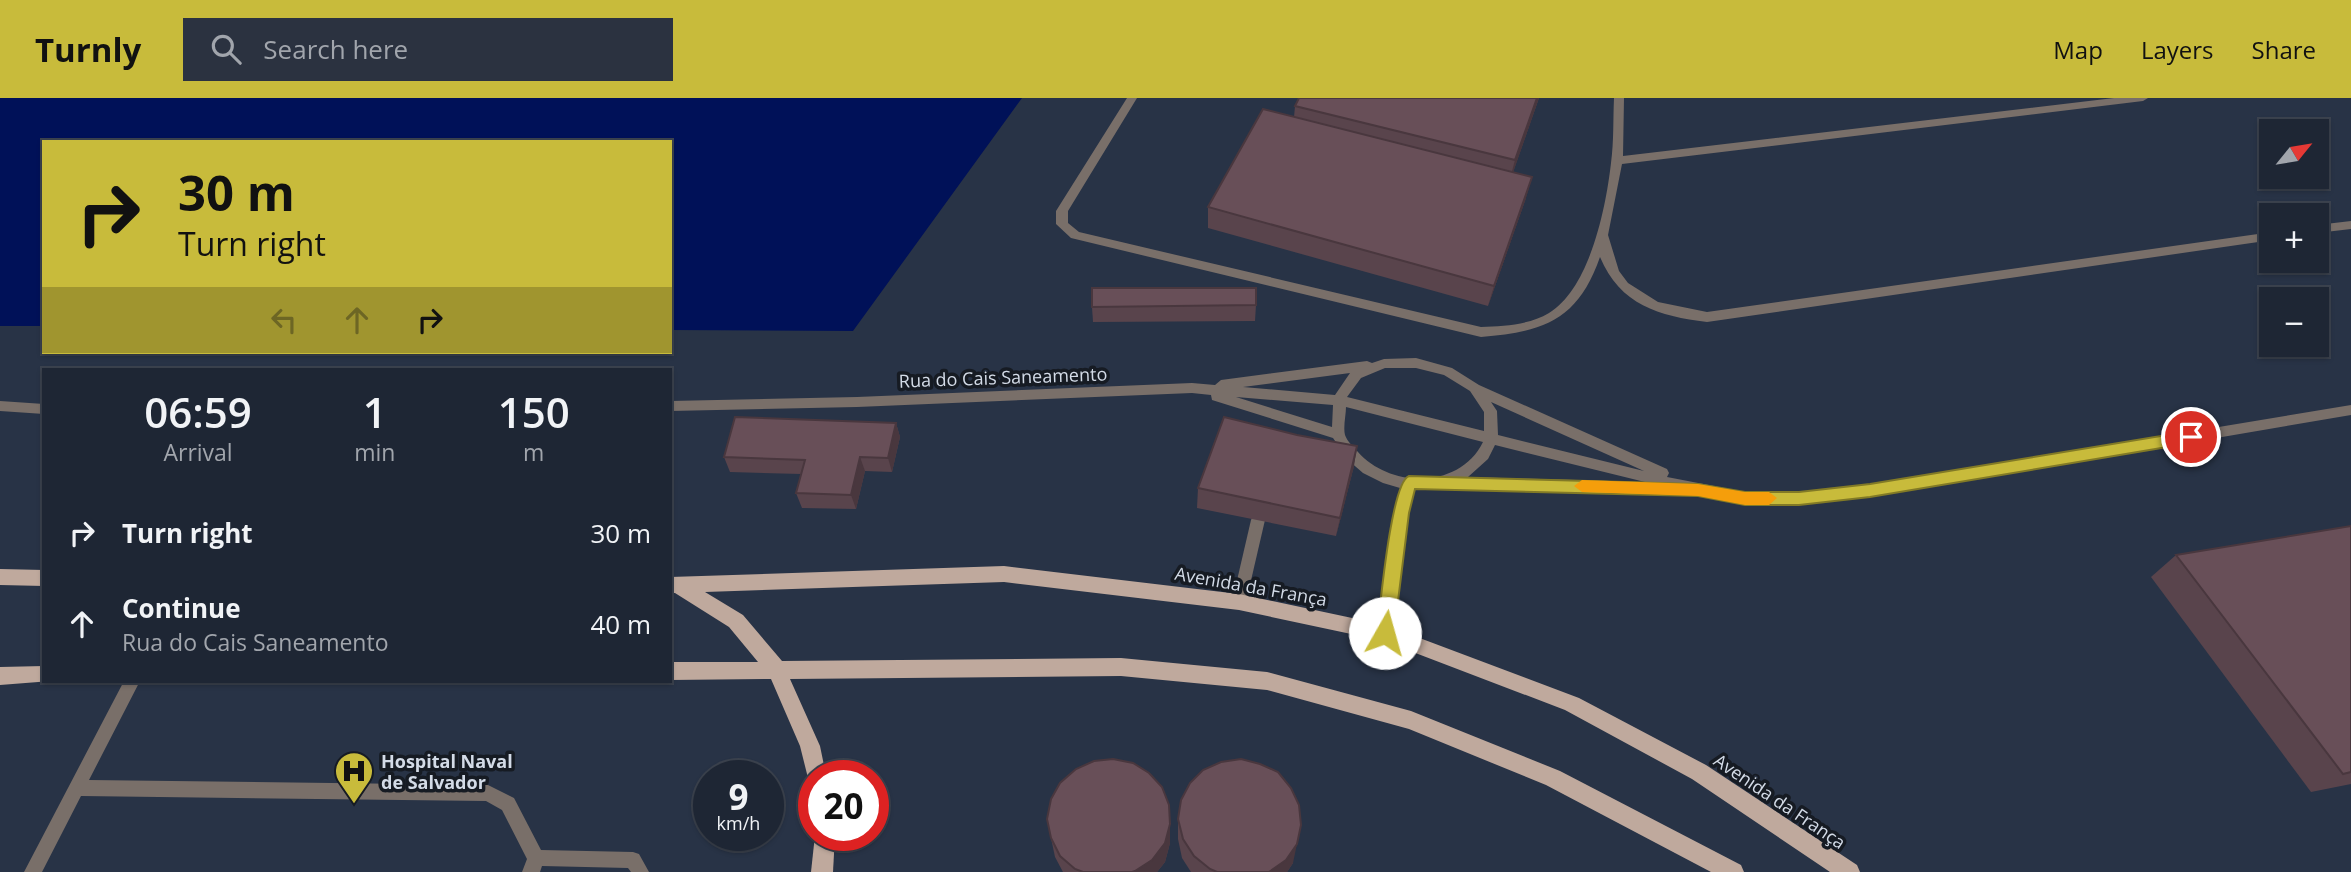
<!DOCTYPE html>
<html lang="en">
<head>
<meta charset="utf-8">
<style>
	body { margin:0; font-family:"Open Sans",sans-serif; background:#2b3240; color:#f1f3f6; height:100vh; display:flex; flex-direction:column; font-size:26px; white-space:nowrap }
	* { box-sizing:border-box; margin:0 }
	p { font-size:23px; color:#a1a5ac }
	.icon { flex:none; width:38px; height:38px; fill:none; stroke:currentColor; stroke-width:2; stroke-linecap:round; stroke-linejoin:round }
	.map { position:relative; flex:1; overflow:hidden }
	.sheet { position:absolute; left:42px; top:270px; width:630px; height:315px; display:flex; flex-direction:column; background:#1e2634; border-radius:0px; box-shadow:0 2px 5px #0004,0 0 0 2px #3c434f }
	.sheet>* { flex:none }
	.banner { position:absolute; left:42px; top:42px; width:630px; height:214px; border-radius:0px; box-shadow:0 2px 5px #0004,0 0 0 2px #3c434f; background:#c8bb3b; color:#111; overflow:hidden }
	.needle { width:46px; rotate:60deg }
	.buttons { position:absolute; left:2259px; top:21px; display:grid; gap:14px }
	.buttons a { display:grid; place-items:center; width:70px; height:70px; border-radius:0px; background:#1e2634; box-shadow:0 2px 5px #0004,0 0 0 2px #3c434f; font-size:35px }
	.speed { position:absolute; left:693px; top:662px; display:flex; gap:14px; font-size:35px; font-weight:700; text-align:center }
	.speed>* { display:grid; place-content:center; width:91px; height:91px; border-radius:50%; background:#1e2634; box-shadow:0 2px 5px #0004,0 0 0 2px #3c434f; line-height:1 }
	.speed small { font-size:18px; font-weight:400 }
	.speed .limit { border:10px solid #d22; background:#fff; color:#111 }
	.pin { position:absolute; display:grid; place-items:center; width:60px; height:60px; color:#fff; margin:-30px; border:4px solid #fff; border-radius:50%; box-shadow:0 2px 7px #0007 }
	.me { position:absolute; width:77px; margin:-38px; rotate:7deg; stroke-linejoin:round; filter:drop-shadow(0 0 5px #0008) }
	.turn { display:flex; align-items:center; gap:24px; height:147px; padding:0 21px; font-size:32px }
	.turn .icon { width:91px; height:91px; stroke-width:2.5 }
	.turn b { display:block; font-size:49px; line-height:60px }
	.lanes { display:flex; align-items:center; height:66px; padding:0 21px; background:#0003; justify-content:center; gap:35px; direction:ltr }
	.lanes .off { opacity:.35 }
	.eta { display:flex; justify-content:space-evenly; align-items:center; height:119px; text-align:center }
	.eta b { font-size:42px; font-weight:600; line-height:49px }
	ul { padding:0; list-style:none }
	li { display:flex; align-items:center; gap:21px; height:91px; padding:0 21px }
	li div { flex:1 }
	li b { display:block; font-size:26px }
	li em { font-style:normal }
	header { display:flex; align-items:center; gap:42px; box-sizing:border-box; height:98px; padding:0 35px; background:#c8bb3b; color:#111 }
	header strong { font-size:33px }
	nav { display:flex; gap:38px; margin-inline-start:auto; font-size:24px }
	.search { width:490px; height:63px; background:#2b3240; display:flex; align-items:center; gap:18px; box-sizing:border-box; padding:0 24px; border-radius:0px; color:#a1a5ac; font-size:26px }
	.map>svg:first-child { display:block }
</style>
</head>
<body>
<header>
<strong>Turnly</strong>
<div class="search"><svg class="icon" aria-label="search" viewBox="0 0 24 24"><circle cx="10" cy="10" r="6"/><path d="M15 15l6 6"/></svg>Search here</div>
<nav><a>Map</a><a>Layers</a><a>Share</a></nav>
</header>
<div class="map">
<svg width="2351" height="774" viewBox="0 0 2351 774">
	<rect width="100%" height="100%" fill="#283346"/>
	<!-- water -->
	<polygon fill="#001158" points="0,0 1022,0 853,233 670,232 670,44 44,44 44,228 0,228"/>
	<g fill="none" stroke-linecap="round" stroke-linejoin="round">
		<!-- lane -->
		<g fill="#796f69" fill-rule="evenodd">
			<path d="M1127 0H1137L1068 113V125L1079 134 1481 229C1504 228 1529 227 1549 215 1590 190 1606 109 1611 65 1614 43 1613 21 1614 0H1624L1623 58 2114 0H2148L2143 3 1622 66 1608 137 1619 173 1628 185 1658 204 1707 214 2272 134V142L1707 224C1659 218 1620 207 1600 159 1578 222 1544 234 1481 239L1071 140 1056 126V113Z"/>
			<polygon points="2351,123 2351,131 2317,135 2317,127"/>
			<path d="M1416 260 1452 270 1479 287 1667 371 1669 375 1667 379 1745 394 1799 395 1870 387 2351 307V317L1870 399 1799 407 1745 406 1678 393 1672 397 1451 390 1446 388 1414 391 1408 415 1393 535 1390 540 1385 542 1380 540 1377 535 1394 415 1400 390 1383 385 1363 375 1348 362 1333 340 1212 302 1211 297 1192 295 857 309 670 313V303L857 299 1192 285 1215 287 1221 282 1367 263 1372 265 1384 261ZM1385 270H1416L1444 277 1470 293 1484 314V333L1347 299 1361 280ZM1350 275 1335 297 1243 289ZM1236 299 1333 307 1332 329ZM1491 304 1644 373 1498 337 1497 313ZM1346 309 1483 344C1460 391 1391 391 1358 354 1354 350 1347 343 1345 337 1343 329 1346 317 1346 309ZM1495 347 1645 384 1468 379 1488 361Z"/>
			<polygon points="0,303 44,306 44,316 0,313"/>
			<polygon points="1258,416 1263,418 1265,422 1246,504 1244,509 1239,510 1234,509 1232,504 1251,422 1253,418"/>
			<polygon points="124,583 140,583 89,682 488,687 514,700 541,752 633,754 639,756 649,774 631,774 628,770 542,768 540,774 522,774 527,761 502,712 486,703 81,698 42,774 24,774"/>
		</g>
		<!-- primary -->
		<g fill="#bfa99d" fill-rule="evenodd">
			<polygon points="1004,468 1239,496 1385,527 1579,600 1706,667 1857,767 1860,774 1830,774 1692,681 1565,612 1384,543 1239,512 1004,484 705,494 743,517 782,563 1121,560 1267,574 1411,613 1560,673 1741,767 1744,774 1711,774 1546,687 1409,631 1267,592 1121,578 790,581 820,648 826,677 814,677 814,686 809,684 800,648 771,581 670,582 670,564 758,564 729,529 675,495 670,495 670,479"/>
			<polygon points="0,471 44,472 44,488 0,487"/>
			<polygon points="44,568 44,583 51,583 0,587 0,569"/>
			<polygon points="815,737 835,737 833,774 811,774"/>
		</g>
	</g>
	<!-- wall -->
	<g fill="#59444c">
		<polygon points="1539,0 1513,74 1526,100 1488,208 1208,130 1208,109 1294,19 1295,8"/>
		<polygon points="1256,207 1255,223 1093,224 1092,209"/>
		<polygon points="896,325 900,339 892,374 865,373 856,411 802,410 796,395 801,376 730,374 724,359"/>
		<polygon points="1354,368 1336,438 1197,410 1198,390"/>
		<polygon points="2351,428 2351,686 2311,694 2151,479 2176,457"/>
		<polygon points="1047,721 1170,726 1170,745 1165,764 1157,774 1063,774 1055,759"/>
		<polygon points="1178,721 1293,765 1287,774 1191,774 1182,760 1178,741"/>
	</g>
	<!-- shaded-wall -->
	<g fill="#49373e">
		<polygon points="1537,0 1539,0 1507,92 1515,62"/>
		<polygon points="1532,79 1526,100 1488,208 1494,188"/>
		<polygon points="896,325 900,339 892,374 888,360"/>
		<polygon points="1357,348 1354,368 1336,438 1340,420"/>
		<polygon points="860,359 865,373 856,411 851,397"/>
		<polygon points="1170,726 1170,745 1165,764 1157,774 1132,774"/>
		<polygon points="1297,746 1293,765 1287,774 1269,774"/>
	</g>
	<!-- building -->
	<g fill="#684f58" stroke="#49373e" stroke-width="2">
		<polygon points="1299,0 1537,0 1515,62 1295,8"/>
		<polygon points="1263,11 1532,79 1494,188 1208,109"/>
		<polygon points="1092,190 1256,190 1256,207 1092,209"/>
		<polygon points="735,319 896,325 888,360 860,359 851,397 796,395 805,362 724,359"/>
		<polygon points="1224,319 1297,337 1357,348 1340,420 1198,390"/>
		<polygon points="2351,428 2351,674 2343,676 2176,457"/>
		<polygon points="1113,661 1133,665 1149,675 1162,689 1169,707 1170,726 1165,745 1152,762 1135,773 1132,774 1083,774 1075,771 1060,758 1051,740 1047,721 1051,701 1060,685 1076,671 1094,663"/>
		<polygon points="1241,661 1260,666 1278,674 1291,690 1299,707 1301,727 1297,746 1286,762 1269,774 1217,774 1210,771 1194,758 1183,741 1178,721 1181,702 1190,685 1203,672 1221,664"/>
	</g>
	<!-- route -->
	<path fill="#c8bb3b" stroke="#827a26" stroke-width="2" d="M2191 333 2198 339 2191 345 1870 399 1799 407H1745L1698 398 1415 391 1409 415 1394 535 1391 540 1385 542 1379 540 1377 535C1380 511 1391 384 1409 378L1698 386 1745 394H1799L1870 386Z"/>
	<!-- slow -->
	<polygon fill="#f59e0b" points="1582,382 1698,386 1745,394 1769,394 1777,400 1769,407 1745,407 1698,398 1582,394 1574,388"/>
	<!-- icons -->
	<defs>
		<symbol id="hospital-pin" viewBox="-11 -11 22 30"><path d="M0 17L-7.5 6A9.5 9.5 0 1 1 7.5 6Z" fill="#c8bb3b" stroke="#161b23"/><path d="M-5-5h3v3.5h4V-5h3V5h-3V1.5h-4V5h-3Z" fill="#111"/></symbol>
	</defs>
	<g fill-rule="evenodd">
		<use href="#hospital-pin" x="332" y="651" width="44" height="60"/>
	</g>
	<g text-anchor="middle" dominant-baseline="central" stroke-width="7" stroke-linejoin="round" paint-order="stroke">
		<!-- street labels -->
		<g font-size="18" fill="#d3dbe7" stroke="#161b23">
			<text transform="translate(1003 279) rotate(-2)">Rua do Cais Saneamento</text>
			<text transform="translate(1251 488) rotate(10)">Avenida da França</text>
			<text transform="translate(1780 703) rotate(34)">Avenida da França</text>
		</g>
		<!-- poi labels -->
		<g font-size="18" font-weight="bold" fill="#d3dbe7" stroke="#161b23" text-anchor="start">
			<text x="381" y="663">Hospital Naval<tspan x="381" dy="21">de Salvador</tspan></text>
		</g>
	</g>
</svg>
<div class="buttons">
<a><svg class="needle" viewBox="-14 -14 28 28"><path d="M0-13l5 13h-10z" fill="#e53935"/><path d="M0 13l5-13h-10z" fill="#a1a5ac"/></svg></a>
<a>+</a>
<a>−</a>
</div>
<div class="speed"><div>9<small>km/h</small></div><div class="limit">20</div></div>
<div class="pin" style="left:2191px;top:339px;background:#d93025"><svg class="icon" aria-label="arrive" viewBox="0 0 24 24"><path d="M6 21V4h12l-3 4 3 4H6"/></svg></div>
<svg class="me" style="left:1385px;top:535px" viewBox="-20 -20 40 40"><circle r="19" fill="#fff"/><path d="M0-13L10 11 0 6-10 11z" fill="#c8bb3b"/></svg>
<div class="banner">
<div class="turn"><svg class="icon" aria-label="right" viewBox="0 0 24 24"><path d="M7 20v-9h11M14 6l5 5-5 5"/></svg><div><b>30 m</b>Turn right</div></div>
<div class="lanes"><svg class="icon off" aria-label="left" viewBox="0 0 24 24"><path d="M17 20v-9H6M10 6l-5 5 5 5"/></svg><svg class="icon off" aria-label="ahead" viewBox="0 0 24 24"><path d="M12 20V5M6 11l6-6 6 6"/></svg><svg class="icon" aria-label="right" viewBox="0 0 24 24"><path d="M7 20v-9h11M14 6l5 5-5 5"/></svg></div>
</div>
<section class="sheet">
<div class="eta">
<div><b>06:59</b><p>Arrival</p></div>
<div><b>1</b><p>min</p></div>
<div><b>150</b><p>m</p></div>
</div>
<ul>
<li><svg class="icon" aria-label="right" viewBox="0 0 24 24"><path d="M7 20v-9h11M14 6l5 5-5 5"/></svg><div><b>Turn right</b></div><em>30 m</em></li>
<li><svg class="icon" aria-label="ahead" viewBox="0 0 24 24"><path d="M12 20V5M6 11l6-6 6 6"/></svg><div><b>Continue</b><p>Rua do Cais Saneamento</p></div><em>40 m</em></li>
</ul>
</section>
</div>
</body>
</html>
